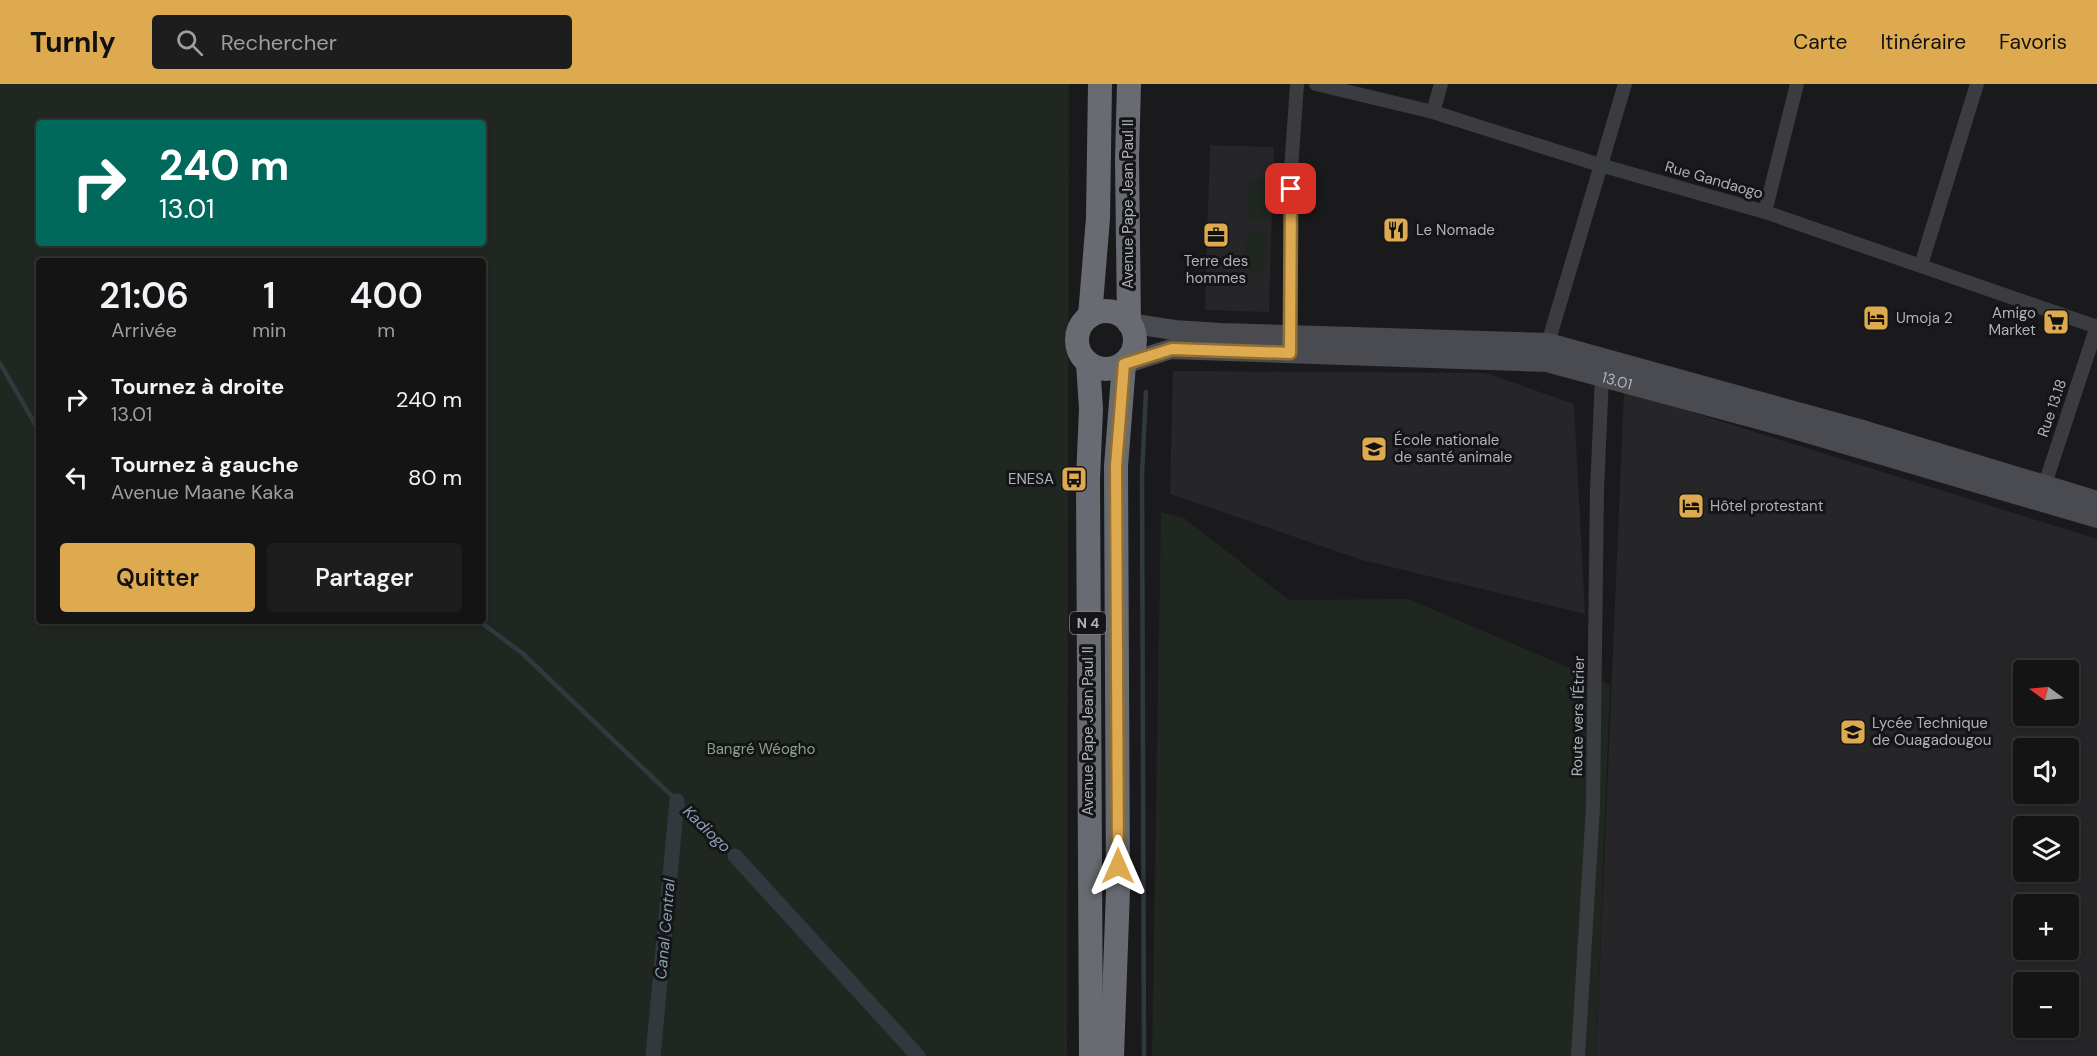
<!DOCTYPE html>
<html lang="fr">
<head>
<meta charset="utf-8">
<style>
	body { margin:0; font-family:"DM Sans",sans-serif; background:#1d1d1e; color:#f1f3f6; height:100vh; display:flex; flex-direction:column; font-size:22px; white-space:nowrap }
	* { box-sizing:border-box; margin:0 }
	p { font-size:20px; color:#9d9ea0 }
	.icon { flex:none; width:33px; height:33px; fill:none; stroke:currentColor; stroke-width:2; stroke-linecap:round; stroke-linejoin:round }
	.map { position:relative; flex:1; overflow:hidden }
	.side { position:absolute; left:36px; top:174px; width:450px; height:366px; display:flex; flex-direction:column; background:#141415; border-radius:6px; box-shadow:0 3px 9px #0003,0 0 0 2px #333334 }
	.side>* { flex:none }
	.banner { position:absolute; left:36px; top:36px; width:450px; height:126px; border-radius:6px; box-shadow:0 3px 9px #0003,0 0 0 2px #333334; background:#00695c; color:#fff; overflow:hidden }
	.needle { width:39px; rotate:285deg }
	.fabs { position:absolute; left:2013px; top:576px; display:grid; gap:12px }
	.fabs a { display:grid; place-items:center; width:66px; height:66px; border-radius:6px; background:#141415; box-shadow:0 3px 9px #0003,0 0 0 2px #333334; font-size:30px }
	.pin { position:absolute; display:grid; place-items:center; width:51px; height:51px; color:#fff; margin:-26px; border-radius:12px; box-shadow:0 3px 9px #0006 }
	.me { position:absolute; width:66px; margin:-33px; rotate:0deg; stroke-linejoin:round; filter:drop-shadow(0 0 4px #0008) }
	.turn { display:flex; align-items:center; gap:21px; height:126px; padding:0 24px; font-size:27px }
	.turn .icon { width:78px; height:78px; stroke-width:2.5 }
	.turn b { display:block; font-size:42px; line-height:51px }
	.eta { display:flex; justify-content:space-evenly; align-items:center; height:102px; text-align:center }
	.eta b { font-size:36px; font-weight:600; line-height:42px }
	.button { display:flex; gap:12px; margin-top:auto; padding:12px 24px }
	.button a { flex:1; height:69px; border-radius:6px; background:#deaa50; color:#111; font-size:24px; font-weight:600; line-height:69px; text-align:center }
	.button a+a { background:#1d1d1e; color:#f1f3f6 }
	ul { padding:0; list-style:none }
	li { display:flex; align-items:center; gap:18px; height:78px; padding:0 24px }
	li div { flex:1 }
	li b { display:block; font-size:22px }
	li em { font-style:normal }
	header { display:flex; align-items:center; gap:36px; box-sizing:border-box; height:84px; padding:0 30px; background:#deaa50; color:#111 }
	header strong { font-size:28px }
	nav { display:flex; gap:33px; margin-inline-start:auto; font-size:21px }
	.search { width:420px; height:54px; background:#1d1d1e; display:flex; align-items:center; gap:15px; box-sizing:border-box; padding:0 21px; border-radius:6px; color:#9d9ea0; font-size:22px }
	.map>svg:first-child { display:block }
</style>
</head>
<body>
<header>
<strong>Turnly</strong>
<div class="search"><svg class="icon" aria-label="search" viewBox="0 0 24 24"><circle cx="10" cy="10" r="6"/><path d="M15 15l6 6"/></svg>Rechercher</div>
<nav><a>Carte</a><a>Itinéraire</a><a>Favoris</a></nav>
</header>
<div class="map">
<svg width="2097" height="972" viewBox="0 0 2097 972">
	<rect width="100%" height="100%" fill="#1a1a1c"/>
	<!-- built -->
	<g fill="#262629" fill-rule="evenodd">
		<polygon points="1210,61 1274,63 1269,228 1205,226"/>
		<polygon points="1173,287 1486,289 1574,320 1585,530 1362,476 1170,410"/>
		<path d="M1624 307 2097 455V972H1596ZM2024 586H2068V632H2024ZM2024 664H2068V710H2024ZM2024 742H2068V788H2024ZM2024 820H2068V866H2024ZM2024 898H2068V944H2024Z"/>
	</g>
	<!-- green -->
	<g fill="#202721" fill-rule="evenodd">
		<path d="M0 0H1069L1067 972H0ZM39 39H483V159H39ZM39 177H483V537H39Z"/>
		<polygon points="1249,95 1269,96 1267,137 1247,136"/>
		<polygon points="1247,147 1267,148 1265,189 1245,188"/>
		<polygon points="1161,428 1184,434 1289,516 1408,515 1610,601 1596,972 1152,972"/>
	</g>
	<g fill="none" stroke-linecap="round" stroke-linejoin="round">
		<!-- stream -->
		<g stroke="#31393f" stroke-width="4.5">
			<polyline points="0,279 39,347"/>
			<polyline points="479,537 522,569 735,772"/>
			<polyline points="1144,972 1142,390 1146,308"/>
		</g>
		<!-- canal -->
		<g stroke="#31393f" stroke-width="15">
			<polyline points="735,772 918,972"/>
			<polyline points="653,972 677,717"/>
		</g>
		<!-- street -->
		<g stroke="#3b3c40" stroke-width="14">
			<polyline points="1316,0 1433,28 1600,81 1765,128 2097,243"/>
			<polyline points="1433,28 1441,0"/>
			<polyline points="1765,128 1797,0"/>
			<polyline points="1921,181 1977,0"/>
			<polyline points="1290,259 1291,86 1297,0"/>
			<polyline points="1548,267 1548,259 1625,0"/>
			<polyline points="2042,409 2097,242"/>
			<polyline points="1578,972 1593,723 1597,406 1602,293"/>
		</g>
		<!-- secondary -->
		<g stroke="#4a4b50" stroke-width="20">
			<polyline points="1129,239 1174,246 1220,249 1548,259 1866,347 2097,417"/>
			<path id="s1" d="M1124 280 1171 265 1547 278 1794 345 2097 434"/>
		</g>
		<!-- highway -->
		<g stroke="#686b71" stroke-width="24">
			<polyline points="1129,0 1127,75 1129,239"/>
			<circle cx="1106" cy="256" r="29"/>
			<polyline points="1090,232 1098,134 1100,0"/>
			<polyline points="1088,279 1091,325 1088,395 1091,972"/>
			<polyline points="1112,972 1118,806 1116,382 1124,280"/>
		</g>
	</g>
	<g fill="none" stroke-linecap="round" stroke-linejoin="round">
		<defs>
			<polyline id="route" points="1118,782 1116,382 1124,280 1172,265 1290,269 1291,105"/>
		</defs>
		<!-- route casing -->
		<use href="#route" stroke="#906e34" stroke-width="15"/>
		<!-- route -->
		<use href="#route" stroke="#deaa50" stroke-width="10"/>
	</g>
	<!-- icons -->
	<defs>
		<symbol id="restaurant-square" viewBox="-11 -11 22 22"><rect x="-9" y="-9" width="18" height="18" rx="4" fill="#deaa50" stroke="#151517"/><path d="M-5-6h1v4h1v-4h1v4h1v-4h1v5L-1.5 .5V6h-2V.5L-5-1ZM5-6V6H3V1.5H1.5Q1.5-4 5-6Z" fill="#111"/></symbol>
		<symbol id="office-square" viewBox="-11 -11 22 22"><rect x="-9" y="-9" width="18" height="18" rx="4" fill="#deaa50" stroke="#151517"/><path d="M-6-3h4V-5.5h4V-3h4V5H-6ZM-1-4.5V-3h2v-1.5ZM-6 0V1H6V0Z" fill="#111"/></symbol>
		<symbol id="hotel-square" viewBox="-11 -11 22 22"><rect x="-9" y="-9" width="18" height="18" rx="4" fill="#deaa50" stroke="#151517"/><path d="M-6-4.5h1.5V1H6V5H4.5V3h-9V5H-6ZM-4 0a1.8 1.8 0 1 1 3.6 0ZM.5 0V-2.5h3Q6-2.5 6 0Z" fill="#111"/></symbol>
		<symbol id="supermarket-square" viewBox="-11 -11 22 22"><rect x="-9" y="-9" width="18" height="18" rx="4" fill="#deaa50" stroke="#151517"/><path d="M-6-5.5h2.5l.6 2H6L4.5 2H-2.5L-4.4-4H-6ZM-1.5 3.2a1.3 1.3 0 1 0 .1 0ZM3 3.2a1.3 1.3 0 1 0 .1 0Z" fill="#111"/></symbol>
		<symbol id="school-square" viewBox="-11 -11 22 22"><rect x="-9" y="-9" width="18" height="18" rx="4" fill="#deaa50" stroke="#151517"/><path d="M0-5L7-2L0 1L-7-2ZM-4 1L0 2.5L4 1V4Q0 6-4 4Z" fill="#111"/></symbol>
		<symbol id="bus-square" viewBox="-11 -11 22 22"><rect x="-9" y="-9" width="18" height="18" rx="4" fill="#deaa50" stroke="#151517"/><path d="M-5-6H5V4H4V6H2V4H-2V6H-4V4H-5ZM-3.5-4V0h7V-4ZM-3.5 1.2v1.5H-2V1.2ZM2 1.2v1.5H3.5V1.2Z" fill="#111"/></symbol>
	</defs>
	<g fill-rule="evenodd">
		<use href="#restaurant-square" x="1381" y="131" width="30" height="30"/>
		<use href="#office-square" x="1201" y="136" width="30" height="30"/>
		<use href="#hotel-square" x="1861" y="219" width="30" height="30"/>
		<use href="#supermarket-square" x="2041" y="223" width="30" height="30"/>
		<use href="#school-square" x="1359" y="350" width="30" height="30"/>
		<use href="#bus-square" x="1059" y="380" width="30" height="30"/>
		<use href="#hotel-square" x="1676" y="407" width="30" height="30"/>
		<use href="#school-square" x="1838" y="633" width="30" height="30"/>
	</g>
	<g text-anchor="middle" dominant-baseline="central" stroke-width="6" stroke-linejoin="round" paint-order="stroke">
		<!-- shield labels -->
		<rect fill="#151517" stroke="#808389" stroke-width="1.5" x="1070" y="528" width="36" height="22" rx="4.5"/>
		<g font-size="14" font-weight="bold" fill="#aeb2ba">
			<text x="1088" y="539">N 4</text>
		</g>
		<!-- street labels -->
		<g font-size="15" fill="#aeb2ba" stroke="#151517">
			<text transform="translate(1714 96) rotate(16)">Rue Gandaogo</text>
			<text transform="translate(1128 120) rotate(-90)">Avenue Pape Jean Paul II</text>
			<text stroke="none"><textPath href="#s1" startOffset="498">13.01</textPath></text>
			<text transform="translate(2052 324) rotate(-71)">Rue 13.18</text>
			<text transform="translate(1578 632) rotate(-89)">Route vers l'Étrier</text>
			<text transform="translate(1088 647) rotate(-90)">Avenue Pape Jean Paul II</text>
		</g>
		<!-- poi labels -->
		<g font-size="15" fill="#aeb2ba" stroke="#151517" text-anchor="start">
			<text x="1416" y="146">Le Nomade</text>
			<text x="1216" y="177" text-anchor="middle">Terre des<tspan x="1216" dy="17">hommes</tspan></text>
			<text x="2036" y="229" text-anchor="end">Amigo<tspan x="2036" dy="17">Market</tspan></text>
			<text x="1896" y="234">Umoja 2</text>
			<text x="1394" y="356">École nationale<tspan x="1394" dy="17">de santé animale</tspan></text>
			<text x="1054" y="395" text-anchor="end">ENESA</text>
			<text x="1710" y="422">Hôtel protestant</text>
			<text x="1872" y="639">Lycée Technique<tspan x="1872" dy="17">de Ouagadougou</tspan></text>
		</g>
		<!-- park labels -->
		<g font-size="15" fill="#88a288" stroke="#151517">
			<text x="761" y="665">Bangré Wéogho</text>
		</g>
		<!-- water labels -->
		<g font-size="16" font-style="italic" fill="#8a9fb0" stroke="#151517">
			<text transform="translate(707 745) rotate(44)">Kadiogo</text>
			<text transform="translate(665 845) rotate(-85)">Canal Central</text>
		</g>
	</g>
</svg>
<div class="fabs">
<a><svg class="needle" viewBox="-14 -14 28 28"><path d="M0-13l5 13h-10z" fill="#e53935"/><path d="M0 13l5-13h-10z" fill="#9d9ea0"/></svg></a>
<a><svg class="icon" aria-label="sound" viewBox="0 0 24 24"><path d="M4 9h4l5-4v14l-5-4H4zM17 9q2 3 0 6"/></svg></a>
<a><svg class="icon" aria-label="layers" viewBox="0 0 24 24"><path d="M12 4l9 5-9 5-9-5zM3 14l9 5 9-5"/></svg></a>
<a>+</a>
<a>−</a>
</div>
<div class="pin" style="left:1291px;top:105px;background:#d93025"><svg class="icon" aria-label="arrive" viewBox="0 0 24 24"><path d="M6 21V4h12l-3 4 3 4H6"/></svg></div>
<svg class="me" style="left:1118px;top:782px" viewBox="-20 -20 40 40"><path d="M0-17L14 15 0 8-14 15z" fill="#deaa50" stroke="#fff" stroke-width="4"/></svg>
<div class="banner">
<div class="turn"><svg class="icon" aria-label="right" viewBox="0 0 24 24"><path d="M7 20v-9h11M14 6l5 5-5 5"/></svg><div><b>240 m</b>13.01</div></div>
</div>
<section class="side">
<div class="eta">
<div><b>21:06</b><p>Arrivée</p></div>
<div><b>1</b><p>min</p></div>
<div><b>400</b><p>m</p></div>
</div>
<ul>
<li><svg class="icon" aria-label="right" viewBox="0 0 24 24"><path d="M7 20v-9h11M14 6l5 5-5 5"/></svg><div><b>Tournez à droite</b><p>13.01</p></div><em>240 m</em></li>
<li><svg class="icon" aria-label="left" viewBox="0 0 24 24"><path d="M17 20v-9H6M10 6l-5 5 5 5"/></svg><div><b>Tournez à gauche</b><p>Avenue Maane Kaka</p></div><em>80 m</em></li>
</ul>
<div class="button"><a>Quitter</a><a>Partager</a></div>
</section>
</div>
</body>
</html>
